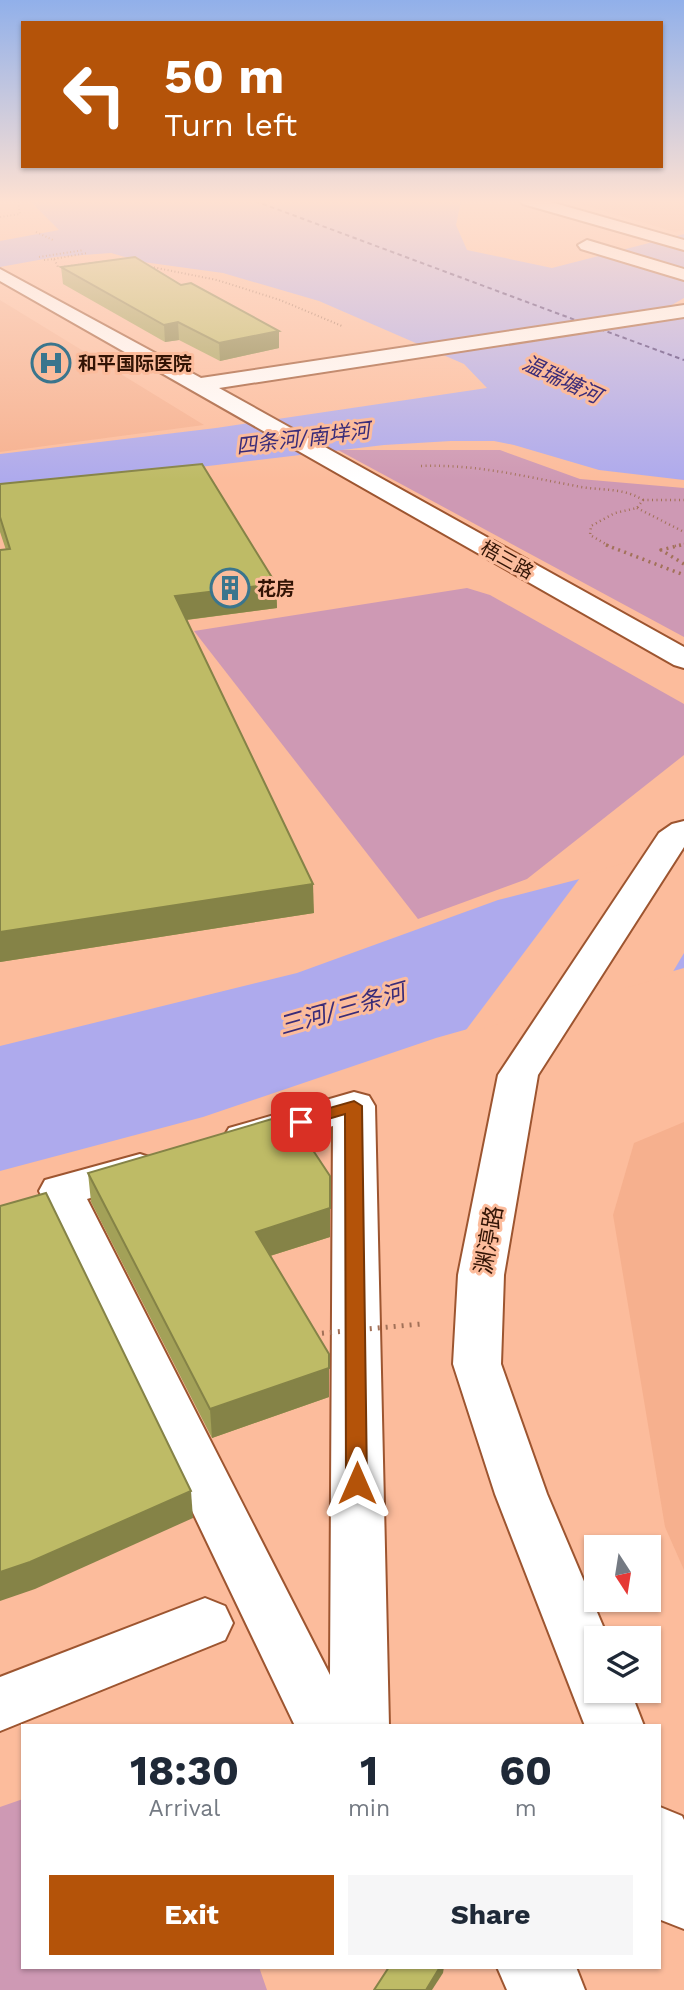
<!DOCTYPE html>
<html lang="en">
<head>
<meta charset="utf-8">
<style>
	body { margin:0; font-family:"Work Sans","Noto Sans SC",sans-serif; background:#f6f6f7; color:#1f2937; height:100vh; display:flex; flex-direction:column; font-size:26px; white-space:nowrap }
	* { box-sizing:border-box; margin:0 }
	p { font-size:23px; color:#747a83 }
	.icon { flex:none; width:38px; height:38px; fill:none; stroke:currentColor; stroke-width:2; stroke-linecap:round; stroke-linejoin:round }
	.map { position:relative; flex:1; overflow:hidden }
	.side { position:absolute; left:21px; top:1724px; width:640px; height:245px; display:flex; flex-direction:column; background:#fff; border-radius:0px; box-shadow:0 2px 5px #0004 }
	.side>* { flex:none }
	.hud { position:absolute; left:21px; top:21px; width:642px; height:147px; border-radius:0px; box-shadow:0 2px 5px #0004; background:#b45309; color:#fff; overflow:hidden }
	.needle { width:46px; rotate:168deg }
	.controls { position:absolute; left:584px; top:1535px; display:grid; gap:14px }
	.controls a { display:grid; place-items:center; width:77px; height:77px; border-radius:0px; background:#fff; box-shadow:0 2px 5px #0004; font-size:35px }
	.pin { position:absolute; display:grid; place-items:center; width:60px; height:60px; color:#fff; margin:-30px; border-radius:14px; box-shadow:0 4px 10px #0006 }
	.me { position:absolute; width:77px; margin:-38px; rotate:0deg; stroke-linejoin:round; filter:drop-shadow(0 0 5px #0008) }
	.turn { display:flex; align-items:center; gap:24px; height:147px; padding:0 28px; font-size:32px }
	.turn .icon { width:91px; height:91px; stroke-width:2.5 }
	.turn b { display:block; font-size:49px; line-height:60px }
	.eta { display:flex; justify-content:space-evenly; align-items:center; height:119px; text-align:center }
	.eta b { font-size:42px; font-weight:700; line-height:49px }
	.cta { display:flex; gap:14px; margin-top:auto; padding:14px 28px }
	.cta a { flex:1; height:80px; border-radius:0px; background:#b45309; color:#fff; font-size:28px; font-weight:700; line-height:80px; text-align:center }
	.cta a+a { background:#f6f6f7; color:#1f2937 }
	.map>svg:first-child { display:block }
</style>
</head>
<body>
<div class="map">
<svg width="684" height="1990" viewBox="0 0 684 1990">
	<rect width="100%" height="100%" fill="#fcbc9c"/>
	<!-- built -->
	<g fill="#f6b08e">
		<polygon points="570,201 684,201 684,230 675,232"/>
		<polygon points="0,300 204,425 0,452"/>
		<polygon points="684,1122 684,1570 665,1527 613,1215 634,1143"/>
	</g>
	<!-- green -->
	<g fill="#ce99b4">
		<polygon points="338,450 500,450 580,479 684,488 684,637"/>
		<polygon points="467,588 490,595 684,704 684,755 527,879 418,919 194,631"/>
		<polygon points="23,1799 23,1967 259,1967 267,1990 0,1990 0,1807"/>
	</g>
	<!-- water -->
	<g fill="#aeaaed">
		<polygon points="30,201 461,201 456,225 467,250 552,268 684,234 684,298 670,306 684,315 684,480 599,470 514,445 494,441 451,441 384,445 0,491 0,454 216,428 487,388 464,364 319,301 223,273 143,262 111,253 55,257 0,267 0,241 59,230"/>
		<polygon points="684,852 684,968 436,1038 203,1117 0,1171 0,1046 297,973 498,900"/>
	</g>
	<!-- pier -->
	<polygon fill="#fcbc9c" points="684,848 684,953 671,975 463,1034 583,874"/>
	<g fill="none" stroke-linecap="round" stroke-linejoin="round">
		<!-- ferry -->
		<g stroke="#3a2c78" stroke-width="2" stroke-dasharray="4.5 3.5" stroke-linecap="butt">
			<polyline points="255,201 578,321"/>
			<polyline points="600,329 684,360"/>
		</g>
		<defs>
			<g id="minor">
				<polygon points="521,201 547,201 684,240 684,250 523,204"/>
				<polygon points="587,240 684,269 684,280 581,249 578,245"/>
				<polygon points="0,269 201,378 684,305 684,317 219,388 684,647 684,668 674,665 0,281"/>
				<polygon points="684,821 684,847 538,1075 504,1275 501,1364 547,1494 608,1638 597,1638 597,1690 630,1690 644,1726 585,1726 495,1494 453,1364 458,1275 498,1075 659,833 672,824"/>
				<polygon points="354,1092 369,1096 375,1106 389,1726 295,1726 39,1191 45,1180 140,1154 155,1159 162,1169 155,1179 87,1199 330,1675 333,1126 244,1152 229,1148 223,1138 229,1128"/>
				<polygon points="205,1598 225,1606 233,1623 225,1640 0,1731 0,1677"/>
				<polygon points="660,1807 682,1816 684,1820 684,1929 661,1920 660,1916"/>
				<polygon points="497,1967 576,1967 585,1990 507,1990"/>
			</g>
		</defs>
		<!-- minor casing -->
		<use href="#minor" stroke="#9d5530" stroke-width="4"/>
		<!-- path-far2 -->
		<g stroke="#a27158" stroke-width="2" stroke-dasharray="1 2.5" stroke-linecap="butt">
			<polyline points="0,217 20,214 18,201"/>
			<polyline points="36,232 55,241"/>
			<polyline points="39,257 84,250"/>
			<polyline points="54,259 87,253"/>
			<polyline points="44,260 54,259 58,267"/>
			<polyline points="147,266 217,280 280,300 342,326"/>
			<polyline points="61,267 108,261"/>
		</g>
		<!-- path-far1 -->
		<g stroke="#a27158" stroke-width="2.5" stroke-dasharray="1 3.5" stroke-linecap="butt">
			<path d="M421 466C476 464 522 476 576 486 599 491 623 487 643 500L637 508 615 513 591 526 590 535 609 546"/>
			<polyline points="643,500 684,500"/>
			<polyline points="637,508 684,532"/>
			<polyline points="675,546 684,544"/>
		</g>
		<!-- path -->
		<g stroke="#a27158" stroke-width="3.5" stroke-dasharray="2 4.5" stroke-linecap="butt">
			<polyline points="606,545 684,575"/>
			<polyline points="681,545 661,550 684,564"/>
		</g>
		<!-- minor -->
		<use href="#minor" fill="#fff" fill-rule="evenodd"/>
		<!-- path-bridge -->
		<polyline stroke="#a27158" stroke-width="5" stroke-dasharray="2 6" stroke-linecap="butt" points="314,1334 421,1324"/>
	</g>
	<!-- wall -->
	<g fill="#a3a158">
		<polygon points="61,267 181,285 279,331 279,348 220,361 179,340 165,342 63,284"/>
		<polygon points="0,484 276,584 277,608 187,620 314,913 0,962 0,550 6,550 0,532"/>
		<polygon points="88,1173 330,1237 270,1256 329,1397 212,1438 91,1202"/>
	</g>
	<!-- shaded-wall -->
	<g fill="#858347">
		<polygon points="178,322 179,340 165,342 164,325"/>
		<polygon points="279,331 279,348 220,361 219,343"/>
		<polygon points="276,584 277,608 177,621 175,596"/>
		<polygon points="313,884 314,913 0,962 0,932"/>
		<polygon points="330,1176 330,1237 257,1260 256,1232"/>
		<polygon points="329,1354 329,1397 212,1438 210,1409"/>
		<polygon points="191,1491 193,1518 35,1589 0,1601 0,1572"/>
		<polygon points="440,1967 444,1967 443,1973 432,1990 426,1990"/>
	</g>
	<!-- building -->
	<g fill="#bebb66" stroke="#858347" stroke-width="2">
		<polygon points="135,257 181,285 191,283 279,331 219,343 178,322 164,325 61,267"/>
		<polygon points="202,464 276,584 175,596 313,884 0,932 0,550 10,549 0,517 0,484"/>
		<polygon points="289,1114 330,1176 330,1208 256,1232 329,1354 329,1368 210,1409 88,1173"/>
		<polygon points="46,1193 191,1491 30,1562 0,1572 0,1206"/>
		<polygon points="389,1967 440,1967 426,1990 374,1990"/>
	</g>
	<!-- sky -->
	<linearGradient id="sky" x2="0" y2="1"><stop stop-color="#91b0ea"/><stop offset="0.42" stop-color="#fee1d2"/><stop offset="1" stop-color="#fee1d2" stop-opacity="0"/></linearGradient>
	<rect width="684" height="480" fill="url(#sky)"/>
	<!-- route -->
	<polygon fill="#b45309" stroke="#753606" stroke-width="2" points="354,1101 362,1106 367,1483 364,1489 357,1492 349,1489 346,1483 345,1114 301,1127 292,1122 294,1118"/>
	<!-- icons -->
	<defs>
		<symbol id="hospital-ring" viewBox="-11 -11 22 22"><circle r="9.5" fill="#fcbc9c" stroke="#3a758d" stroke-width="1.5"/><path d="M-5-5h3v3.5h4V-5h3V5h-3V1.5h-4V5h-3Z" fill="#3a758d"/></symbol>
		<symbol id="building-ring" viewBox="-11 -11 22 22"><circle r="9.5" fill="#fcbc9c" stroke="#3a758d" stroke-width="1.5"/><path d="M-4-6H4V6H1V3H-1V6H-4ZM-2.5-4.3h1.7v1.8h-1.7ZM.8-4.3h1.7v1.8H.8ZM-2.5-1h1.7V.8h-1.7ZM.8-1h1.7V.8H.8Z" fill="#3a758d"/></symbol>
	</defs>
	<g fill-rule="evenodd">
		<use href="#hospital-ring" x="29" y="341" width="44" height="44"/>
		<use href="#building-ring" x="208" y="566" width="44" height="44"/>
	</g>
	<g text-anchor="middle" dominant-baseline="central" stroke-width="6" stroke-linejoin="round" paint-order="stroke">
		<!-- far-poi labels -->
		<g font-size="19" font-weight="bold" fill="#321405" stroke="#fcbc9c" text-anchor="start">
			<text x="78" y="363">和平国际医院</text>
			<text x="257" y="588">花房</text>
		</g>
		<!-- far-street labels -->
		<g font-size="19" fill="#321405" stroke="#fcbc9c">
			<text transform="translate(507 560) rotate(29)">梧三路</text>
		</g>
		<!-- far-water labels -->
		<g font-size="21" font-style="italic" fill="#3a2c78" stroke="#fcbc9c">
			<text transform="translate(562 379) rotate(25)">温瑞塘河</text>
			<text transform="translate(303 438) rotate(-7)">四条河/南垟河</text>
		</g>
		<!-- street labels -->
		<g font-size="23" fill="#321405" stroke="#fcbc9c">
			<text transform="translate(489 1240) rotate(-80)">渊渟路</text>
		</g>
		<!-- water labels -->
		<g font-size="24" font-style="italic" fill="#3a2c78" stroke="#fcbc9c">
			<text transform="translate(342 1009) rotate(-16)">三河/三条河</text>
		</g>
	</g>
</svg>
<div class="controls">
<a><svg class="needle" viewBox="-14 -14 28 28"><path d="M0-13l5 13h-10z" fill="#e53935"/><path d="M0 13l5-13h-10z" fill="#747a83"/></svg></a>
<a><svg class="icon" aria-label="layers" viewBox="0 0 24 24"><path d="M12 4l9 5-9 5-9-5zM3 14l9 5 9-5"/></svg></a>
</div>
<div class="pin" style="left:301px;top:1122px;background:#d93025"><svg class="icon" aria-label="arrive" viewBox="0 0 24 24"><path d="M6 21V4h12l-3 4 3 4H6"/></svg></div>
<svg class="me" style="left:357px;top:1483px" viewBox="-20 -20 40 40"><path d="M0-17L14 15 0 8-14 15z" fill="#b45309" stroke="#fff" stroke-width="4"/></svg>
<div class="hud">
<div class="turn"><svg class="icon" aria-label="left" viewBox="0 0 24 24"><path d="M17 20v-9H6M10 6l-5 5 5 5"/></svg><div><b>50 m</b>Turn left</div></div>
</div>
<section class="side">
<div class="eta">
<div><b>18:30</b><p>Arrival</p></div>
<div><b>1</b><p>min</p></div>
<div><b>60</b><p>m</p></div>
</div>
<div class="cta"><a>Exit</a><a>Share</a></div>
</section>
</div>
</body>
</html>
